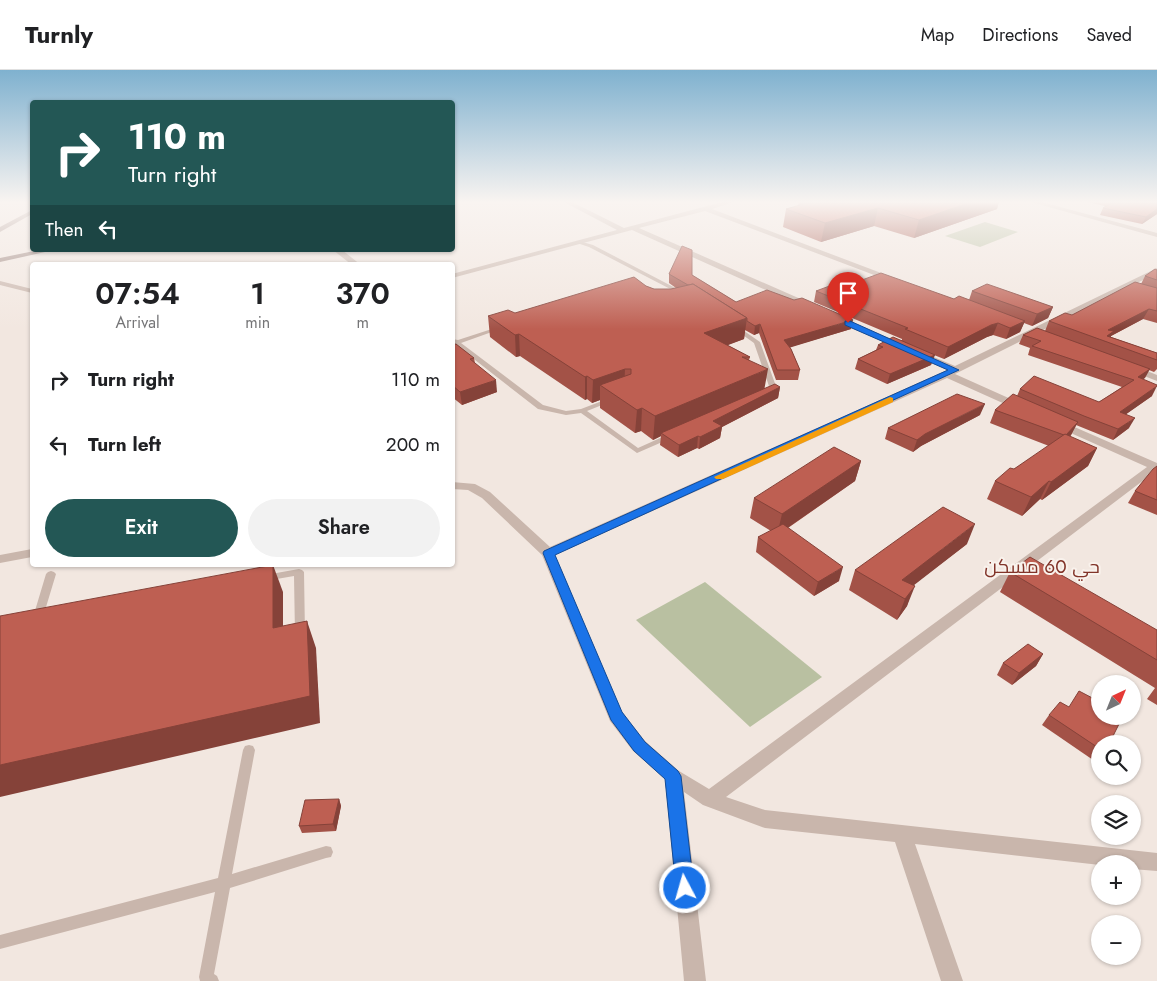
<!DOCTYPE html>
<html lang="en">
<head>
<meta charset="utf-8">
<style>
	body { margin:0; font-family:Jost,Cairo,sans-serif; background:#f2f2f2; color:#202124; height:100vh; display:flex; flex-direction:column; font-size:19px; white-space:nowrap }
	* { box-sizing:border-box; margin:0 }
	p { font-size:16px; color:#757577 }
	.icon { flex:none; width:28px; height:28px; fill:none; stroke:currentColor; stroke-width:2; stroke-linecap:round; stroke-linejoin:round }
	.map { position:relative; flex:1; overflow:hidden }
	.side { position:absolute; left:30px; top:192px; width:425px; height:305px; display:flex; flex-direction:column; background:#fff; border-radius:5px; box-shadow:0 1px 4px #0004 }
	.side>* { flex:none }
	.banner { position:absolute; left:30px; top:30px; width:425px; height:152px; border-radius:5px; box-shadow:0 1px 4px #0004; background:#235755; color:#fff; overflow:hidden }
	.needle { width:32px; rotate:43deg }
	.controls { position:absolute; left:1091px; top:605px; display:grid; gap:10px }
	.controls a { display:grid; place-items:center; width:50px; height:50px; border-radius:50%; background:#fff; box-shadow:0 1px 4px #0004; font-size:25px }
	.pin { position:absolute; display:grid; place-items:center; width:42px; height:42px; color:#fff; margin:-51px -21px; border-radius:50% 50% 50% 0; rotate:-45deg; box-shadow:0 0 5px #0007 }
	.pin .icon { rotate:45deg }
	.me { position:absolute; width:55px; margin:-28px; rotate:354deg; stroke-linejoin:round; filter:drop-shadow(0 0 4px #0008) }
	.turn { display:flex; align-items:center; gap:18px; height:105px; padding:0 15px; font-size:22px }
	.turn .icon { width:65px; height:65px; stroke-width:2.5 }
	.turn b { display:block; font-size:35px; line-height:42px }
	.then { display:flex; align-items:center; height:48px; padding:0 15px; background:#0003; gap:10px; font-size:19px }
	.eta { display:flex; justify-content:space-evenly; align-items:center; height:85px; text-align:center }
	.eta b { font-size:30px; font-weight:600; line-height:35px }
	.cta { display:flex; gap:10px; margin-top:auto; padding:10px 15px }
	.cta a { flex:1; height:58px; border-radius:30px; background:#235755; color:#fff; font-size:20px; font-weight:600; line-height:58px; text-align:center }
	.cta a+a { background:#f2f2f2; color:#202124 }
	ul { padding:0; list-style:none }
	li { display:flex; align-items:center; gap:15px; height:65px; padding:0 15px }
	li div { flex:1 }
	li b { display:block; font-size:19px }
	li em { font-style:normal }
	header { display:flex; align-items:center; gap:30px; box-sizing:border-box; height:70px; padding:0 25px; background:#fff; border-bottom:1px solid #e0e0e0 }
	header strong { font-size:24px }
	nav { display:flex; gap:28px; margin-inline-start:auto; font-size:18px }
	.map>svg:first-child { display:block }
</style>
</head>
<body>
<header>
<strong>Turnly</strong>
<nav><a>Map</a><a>Directions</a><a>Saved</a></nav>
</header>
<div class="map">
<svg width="1157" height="911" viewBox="0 0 1157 911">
	<rect width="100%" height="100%" fill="#f2e7e0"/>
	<!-- green -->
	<g fill="#b9c0a1">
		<polygon points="985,152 1018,162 980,177 945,166"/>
		<polygon points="705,512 822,607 750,657 636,550"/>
	</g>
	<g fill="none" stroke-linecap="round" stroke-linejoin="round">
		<!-- lane -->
		<g fill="#c9b6ac" fill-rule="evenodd">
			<polygon points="579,171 593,175 685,223 680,224 589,177 577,173 577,172"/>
			<polygon points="733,256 737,256 760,272 777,319 771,325 767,325 766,324 770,319 754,273 733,258"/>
			<polygon points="498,257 503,258 461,273 543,335 566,341 581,339 610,328 612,329 612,331 587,341 638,378 669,364 675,364 676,366 637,383 581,343 566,345 538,339 452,272 452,269 458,270"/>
			<polygon points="299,499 302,500 304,502 305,565 304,568 300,569 296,568 295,565 294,506 265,511 262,510 260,508 262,506 265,505"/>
			<polygon points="51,501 54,502 56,504 43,547 42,550 31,550 30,547 34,544 46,504 48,502"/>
			<polygon points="249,675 253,676 255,680 232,804 326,776 331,777 333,782 331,787 326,788 230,818 214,904 217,906 219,911 200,911 199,907 215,822 0,879 0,865 218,808 243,680 245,676"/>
		</g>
		<!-- street -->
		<g fill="#c9b6ac" fill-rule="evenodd">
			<polygon points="562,131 570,131 624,158 726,131 737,131 712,139 897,209 890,211 705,141 639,158 812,234 812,238 806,238 632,160 452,208 452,204 617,160"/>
			<polygon points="1027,131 1038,131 1157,163 1157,167"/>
			<polygon points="333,180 342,180 361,195 352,195"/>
			<polygon points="1157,198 1157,203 955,304 1024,335 1024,339 1016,339 947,308 555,485 622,642 645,671 679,701 709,719 1147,397 1055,356 1054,354 1055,352 1063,352 1157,393 1157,400 726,727 765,740 1157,783 1157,801 1132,799 1132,794 1100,795 915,774 963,911 941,911 895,772 765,758 703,735 684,722 706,911 684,911 665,709 633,681 610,651 542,485 482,428 468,420 452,419 452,412 475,414 490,422 550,477 947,300 916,286 916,282 922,282 955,296"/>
			<polygon points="0,211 32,219 32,223 0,215"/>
			<polygon points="836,245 903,274 905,276 900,279 897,278 833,250 832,248"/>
			<polygon points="1132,295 1157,305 1157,311 1129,300 1129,296"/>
			<polygon points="32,479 32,487 0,493 0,485"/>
		</g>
		<!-- secondary -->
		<g fill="#9d857e" fill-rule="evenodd">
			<polygon points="32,140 32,144 0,162 0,157"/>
			<polygon points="39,180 54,180 0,192 0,188"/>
		</g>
	</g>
	<!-- wall -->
	<g fill="#a35247">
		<polygon points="799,131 999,131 997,139 914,168 874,156 821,172 783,157 786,139 798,136"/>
		<polygon points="1082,131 1157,131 1157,144 1142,154 1100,145 1103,138 1105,136"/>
		<polygon points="1157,200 1157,253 1143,249 1111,266 1111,267 1157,283 1157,299 1154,302 1149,300 1143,309 1152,326 1126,344 1129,358 1113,370 1076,355 1070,367 1097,378 1088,396 1042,430 1040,429 1022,446 987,429 995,411 1014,399 1049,376 990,353 995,340 1017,326 1020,319 1099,332 1122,317 1028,285 1030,278 1019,274 1023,265 1045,261 1049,251 1072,245 1141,214 1145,206"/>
		<polygon points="669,204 692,205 736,232 851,259 790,277 800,300 798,310 776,310 759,263 754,265 745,260 744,269 727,275 750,287 749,290 765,319 780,317 778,328 722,357 720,368 699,379 697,378 678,387 660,375 661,366 653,370 641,361 635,363 600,338 600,330 592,333 587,329 585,330 520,286 516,287 490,267 488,246 515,243 646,216 654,219 671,219 676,218 669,213"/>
		<polygon points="862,210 954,229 969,230 972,221 1053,237 1048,248 1032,256 1024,253 1020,262 1006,269 993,265 987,267 944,289 934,285 931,295 887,314 855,299 858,289 876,280 878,275 902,270 902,269 814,232 816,221"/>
		<polygon points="452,275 474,288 475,293 497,322 462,335 452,327"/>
		<polygon points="980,345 921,376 913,382 885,369 888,358"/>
		<polygon points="861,391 855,411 788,458 839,511 814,526 756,482 758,467 771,461 750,448 754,428"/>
		<polygon points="1157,396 1157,445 1128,433 1135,421"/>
		<polygon points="967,474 913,515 907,536 897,550 849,520 855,500"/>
		<polygon points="1010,502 1157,560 1157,635 1147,629 1155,618 1000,522"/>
		<polygon points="1043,584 1036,596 1012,615 997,605 1003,593"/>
		<polygon points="1049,645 1100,674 1100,687 1096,692 1042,655"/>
		<polygon points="339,729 341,736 336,761 302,763 299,756"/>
	</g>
	<!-- shaded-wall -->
	<g fill="#854239">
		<polygon points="974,131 999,131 997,139 914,168 919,150"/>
		<polygon points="878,138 874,156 821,172 825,153"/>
		<polygon points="1157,139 1157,144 1142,154 1146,147"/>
		<polygon points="1053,237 1048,248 1032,256 1037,244"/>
		<polygon points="1149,239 1143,249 1111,266 1109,272 1104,271 1108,260"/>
		<polygon points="747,248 744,269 702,285 704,263"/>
		<polygon points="853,250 851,259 782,280 784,270"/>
		<polygon points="1025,251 1020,262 1006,269 1010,258"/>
		<polygon points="998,253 993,265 987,267 944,289 948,277 991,255"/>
		<polygon points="760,254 759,263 754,265 755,256"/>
		<polygon points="519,264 520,286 516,287 515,265"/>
		<polygon points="935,285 931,295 887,314 890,304"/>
		<polygon points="625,299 624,321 600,315 600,330 592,333 593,310"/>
		<polygon points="768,299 764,321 661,363 661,366 653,370 655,346"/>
		<polygon points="1150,299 1145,308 1133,317 1138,307"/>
		<polygon points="587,306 587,329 585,330 585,307"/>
		<polygon points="496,310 497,322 462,335 460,322"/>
		<polygon points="1157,316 1152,326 1115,352 1120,342"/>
		<polygon points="780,317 778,328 722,357 720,368 699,379 700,367 713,351"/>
		<polygon points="985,334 980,345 921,376 913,382 917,370 925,364"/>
		<polygon points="642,338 641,361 635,363 637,340"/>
		<polygon points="1135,348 1129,358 1113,370 1118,359"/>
		<polygon points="1078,352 1071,365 1059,379 1065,366"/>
		<polygon points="698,366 697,378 678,387 679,375"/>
		<polygon points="1097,378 1088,396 1042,430 1051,412"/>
		<polygon points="861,391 855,411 777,465 782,444"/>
		<polygon points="1049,411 1040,429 1022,446 1031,427"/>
		<polygon points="975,454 967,474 900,526 902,510"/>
		<polygon points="273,495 283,522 283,585 273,558"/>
		<polygon points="843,497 839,511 814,526 818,512"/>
		<polygon points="915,516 907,536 897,550 905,529"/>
		<polygon points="307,551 316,578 320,653 0,727 0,695"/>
		<polygon points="1043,584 1036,596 1012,615 1019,603"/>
		<polygon points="339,729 341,736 336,761 333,754"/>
	</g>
	<!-- building -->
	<g fill="#be5f52" stroke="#854239">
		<polygon points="814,131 974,131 919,150 878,138 825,153 786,139"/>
		<polygon points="1116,131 1145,131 1157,134 1157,139 1146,147 1103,138"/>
		<polygon points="682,176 692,180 692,205 736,232 767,220 794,230 802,228 853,250 784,270 791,279 800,300 777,300 760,254 755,256 747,251 747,248 693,214 688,215 669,204"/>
		<polygon points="1155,199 1157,200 1157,210 1145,206"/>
		<polygon points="881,203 954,229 959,226 1025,251 1010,258 998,253 991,255 948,277 905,259 908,258 816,221 854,207 862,210"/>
		<polygon points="634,207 646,216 654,219 671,219 693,214 747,248 704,263 750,287 742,287 768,299 655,346 642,338 637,340 600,315 631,304 631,299 625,299 593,310 587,306 585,307 519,264 515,265 488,246 508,240 515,243"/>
		<polygon points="1135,212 1157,218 1157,241 1149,239 1108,260 1114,261 1107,266 1157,283 1157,290 1049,251 1065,243 1072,245"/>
		<polygon points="987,214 1053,237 1037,244 972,221"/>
		<polygon points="1037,258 1150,299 1138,307 1157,315 1157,316 1120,342 1135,348 1118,359 1084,346 1020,319 1034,306 1099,332 1134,310 1032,276 1041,271 1023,265"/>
		<polygon points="893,267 935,285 890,304 858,289 883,277 878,275"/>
		<polygon points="456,274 474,288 470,289 496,310 460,322 452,315 452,275"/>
		<polygon points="775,314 780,317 713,351 722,356 700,367 698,366 679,375 661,363"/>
		<polygon points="957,324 985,334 925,364 917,370 888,358"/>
		<polygon points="1013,324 1078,352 1066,365 1064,365 995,340"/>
		<polygon points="1065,364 1097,378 1051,412 1049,411 1031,427 995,411 1010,398 1014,399"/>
		<polygon points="834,377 861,391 782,444 754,428"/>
		<polygon points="1157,396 1157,430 1135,421 1153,399"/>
		<polygon points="943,437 975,454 902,510 915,516 905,529 855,500"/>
		<polygon points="783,454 843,497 818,512 758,467"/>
		<polygon points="1030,487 1157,560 1157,590 1010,502"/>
		<polygon points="273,495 273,558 307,551 310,626 0,695 0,546"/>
		<polygon points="1028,574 1043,584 1019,603 1003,593"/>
		<polygon points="1079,621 1100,632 1100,646 1123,646 1109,674 1100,674 1100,679 1049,645 1060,632 1069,637"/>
		<polygon points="339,729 333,754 299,756 305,730"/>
	</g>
	<!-- sky -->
	<linearGradient id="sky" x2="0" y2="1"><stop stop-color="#7fb1cf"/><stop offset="0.51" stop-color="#f9f4f1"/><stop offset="1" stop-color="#f9f4f1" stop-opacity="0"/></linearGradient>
	<rect width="1157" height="259" fill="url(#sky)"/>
	<!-- route -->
	<polygon fill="#1a73e8" stroke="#114b97" points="845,251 850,251 959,300 555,485 622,642 645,672 678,701 681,706 694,818 691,824 685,827 679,824 676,818 665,709 634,681 611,650 543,483 544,481 948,300 845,255"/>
	<!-- slow -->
	<polygon fill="#f59e0b" points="890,327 893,328 893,332 723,409 716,409 714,407"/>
	<g text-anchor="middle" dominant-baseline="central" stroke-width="4" stroke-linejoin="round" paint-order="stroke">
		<!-- neighbourhood labels -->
		<g font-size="19" fill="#823429" stroke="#f9f2ec">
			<text x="1042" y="496">حي 60 مسكن</text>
		</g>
	</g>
</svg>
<div class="controls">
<a><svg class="needle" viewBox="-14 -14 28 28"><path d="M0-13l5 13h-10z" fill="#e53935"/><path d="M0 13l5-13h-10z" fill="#757577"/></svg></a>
<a><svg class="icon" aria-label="search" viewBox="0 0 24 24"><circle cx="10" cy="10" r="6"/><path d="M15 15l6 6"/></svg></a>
<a><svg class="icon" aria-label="layers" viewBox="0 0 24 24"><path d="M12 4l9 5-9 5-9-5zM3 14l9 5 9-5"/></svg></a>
<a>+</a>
<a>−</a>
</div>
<div class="pin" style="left:848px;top:253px;background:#d93025"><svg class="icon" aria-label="arrive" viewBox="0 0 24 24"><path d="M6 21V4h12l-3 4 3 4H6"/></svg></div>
<svg class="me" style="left:685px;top:818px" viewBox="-20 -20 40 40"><circle r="17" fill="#1a73e8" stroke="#fff" stroke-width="3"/><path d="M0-11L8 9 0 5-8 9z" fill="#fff"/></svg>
<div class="banner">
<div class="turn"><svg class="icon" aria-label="right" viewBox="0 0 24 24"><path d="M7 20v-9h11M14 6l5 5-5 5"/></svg><div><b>110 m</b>Turn right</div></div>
<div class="then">Then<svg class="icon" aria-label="left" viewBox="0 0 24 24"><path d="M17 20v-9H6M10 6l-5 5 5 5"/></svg></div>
</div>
<section class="side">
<div class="eta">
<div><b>07:54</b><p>Arrival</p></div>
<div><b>1</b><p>min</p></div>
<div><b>370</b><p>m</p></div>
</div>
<ul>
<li><svg class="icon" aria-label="right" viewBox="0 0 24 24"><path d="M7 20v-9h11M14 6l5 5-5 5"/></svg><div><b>Turn right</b></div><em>110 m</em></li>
<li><svg class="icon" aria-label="left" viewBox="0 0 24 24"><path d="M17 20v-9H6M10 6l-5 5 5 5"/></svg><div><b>Turn left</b></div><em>200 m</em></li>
</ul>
<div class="cta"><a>Exit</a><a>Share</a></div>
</section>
</div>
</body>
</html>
